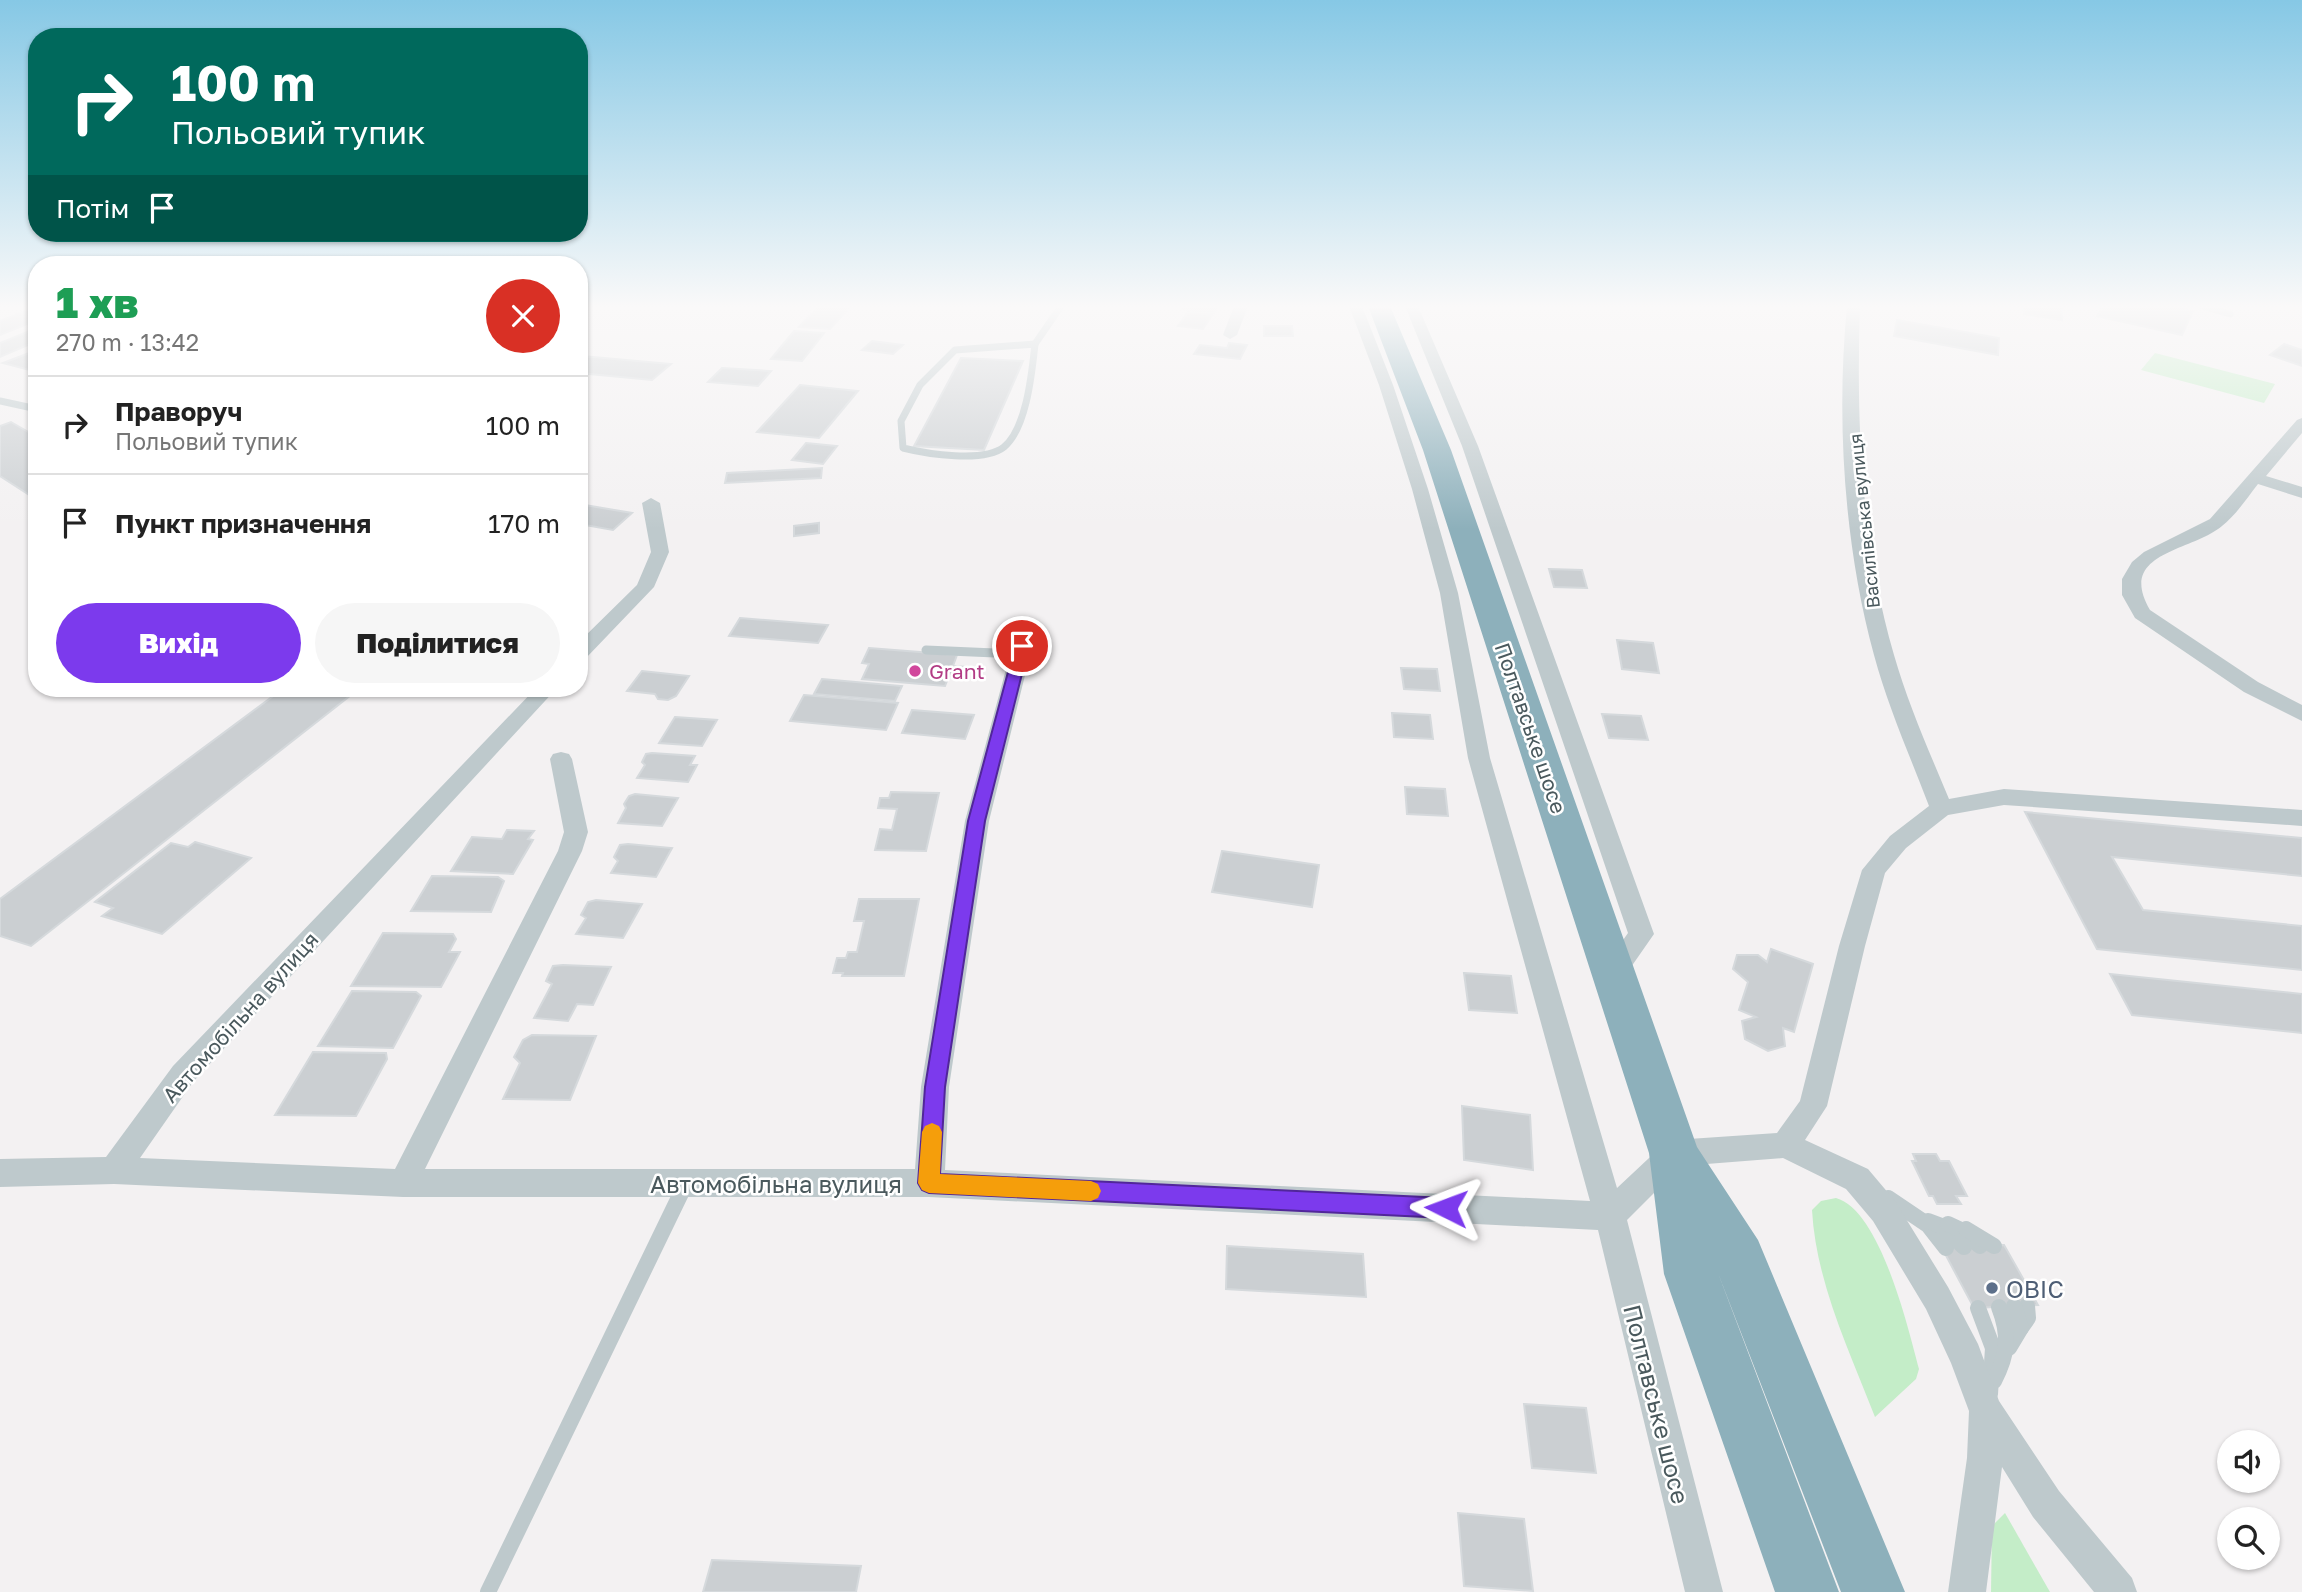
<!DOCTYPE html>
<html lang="uk">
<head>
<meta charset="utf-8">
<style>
	body { margin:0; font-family:"Golos Text",sans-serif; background:#f6f6f6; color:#222; height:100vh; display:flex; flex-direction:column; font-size:26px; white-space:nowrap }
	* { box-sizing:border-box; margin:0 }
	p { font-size:23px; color:#767676 }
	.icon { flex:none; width:38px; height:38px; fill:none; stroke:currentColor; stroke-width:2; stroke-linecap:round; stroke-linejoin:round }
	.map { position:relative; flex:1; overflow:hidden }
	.details { position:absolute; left:28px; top:256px; width:560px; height:441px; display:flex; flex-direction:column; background:#fff; border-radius:28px; box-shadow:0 2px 5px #0004 }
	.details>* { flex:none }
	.banner { position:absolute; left:28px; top:28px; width:560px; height:214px; border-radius:28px; box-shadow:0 2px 5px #0004; background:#00695c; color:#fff; overflow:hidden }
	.controls { position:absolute; left:2217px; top:1430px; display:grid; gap:14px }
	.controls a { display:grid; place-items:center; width:63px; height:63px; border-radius:50%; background:#fff; box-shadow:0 2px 5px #0004; font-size:35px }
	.pin { position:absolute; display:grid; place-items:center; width:60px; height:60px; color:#fff; margin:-30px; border:4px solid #fff; border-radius:50%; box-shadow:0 2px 7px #0007 }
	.me { position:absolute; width:77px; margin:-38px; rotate:273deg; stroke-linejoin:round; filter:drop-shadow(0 0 5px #0008) }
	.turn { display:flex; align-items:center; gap:24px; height:147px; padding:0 28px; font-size:32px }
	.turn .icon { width:91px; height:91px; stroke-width:2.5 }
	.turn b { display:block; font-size:49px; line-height:60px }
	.then { display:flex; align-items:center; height:66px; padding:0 28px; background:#0003; gap:14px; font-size:26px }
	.round { display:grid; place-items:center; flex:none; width:74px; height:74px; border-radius:37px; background:#f6f6f6 }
	.headline { display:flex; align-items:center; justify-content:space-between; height:119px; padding:0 28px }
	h1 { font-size:42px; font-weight:800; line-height:52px; color:#1e9e55 }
	.cta { display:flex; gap:14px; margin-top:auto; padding:14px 28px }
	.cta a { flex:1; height:80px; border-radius:42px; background:#7c3aed; color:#fff; font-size:28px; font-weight:800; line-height:80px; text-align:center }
	.cta a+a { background:#f6f6f6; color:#222 }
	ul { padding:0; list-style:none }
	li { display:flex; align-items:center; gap:21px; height:98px; padding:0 28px; border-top:2px solid #e0e0e0 }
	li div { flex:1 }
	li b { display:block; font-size:26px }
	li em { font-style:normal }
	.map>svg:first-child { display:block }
</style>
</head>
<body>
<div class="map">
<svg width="2302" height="1592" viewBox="0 0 2302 1592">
	<rect width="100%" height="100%" fill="#f3f1f2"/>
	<!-- green -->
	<g fill="#c4edc8">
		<polygon points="2155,353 2275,384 2264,403 2141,370"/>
		<path d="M1836 1198C1880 1210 1908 1327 1919 1369L1916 1379 1875 1417C1849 1350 1816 1282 1812 1210L1821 1201Z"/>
		<polygon points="2005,1513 2050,1592 1991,1592 1992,1526"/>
	</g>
	<!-- building -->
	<g fill="#cbcfd2" stroke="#d5d9dc" stroke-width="2">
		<polygon points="37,306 37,320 0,335 0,321"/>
		<polygon points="819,306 851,306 830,329 799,327"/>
		<polygon points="1184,306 1202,306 1216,308 1214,313 1182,309"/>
		<polygon points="2024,306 2061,306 2062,320 2024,314"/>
		<polygon points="2103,306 2167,306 2193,311 2182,335 2097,316"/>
		<polygon points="1188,312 1212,315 1203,329 1178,326"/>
		<polygon points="1897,320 1999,338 1998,355 1894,336"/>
		<polygon points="1264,326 1292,326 1293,336 1264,336"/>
		<polygon points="37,328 37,341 0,357 0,343"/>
		<polygon points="794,331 824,333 802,361 771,359"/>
		<polygon points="872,341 903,345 893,354 862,350"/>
		<polygon points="1229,343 1247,345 1240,359 1194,354 1200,345 1227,348"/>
		<polygon points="2284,344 2302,350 2302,366 2270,355"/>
		<polygon points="37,350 37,372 3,363"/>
		<polygon points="582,356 671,364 652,380 579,373 579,358"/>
		<polygon points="961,358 1023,361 984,450 914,446"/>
		<polygon points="722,368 771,371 758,386 708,382"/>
		<polygon points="800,385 858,391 819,438 757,432"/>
		<polygon points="11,422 37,437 37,500 0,476 0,426"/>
		<polygon points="806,443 837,446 823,464 792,460"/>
		<polygon points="822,468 821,478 725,483 727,473"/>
		<polygon points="585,505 632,513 613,530 579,524 579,510"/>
		<polygon points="819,523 819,533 794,536 794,526"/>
		<polygon points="1549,569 1582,570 1587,588 1554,587"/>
		<polygon points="740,618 828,625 818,643 729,636"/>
		<polygon points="1617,640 1653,643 1659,673 1622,669"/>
		<polygon points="869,648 957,655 953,666 966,667 962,677 949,676 945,686 862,679 869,664 862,663"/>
		<polygon points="1401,668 1437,669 1440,691 1404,689"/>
		<polygon points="642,671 689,676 676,696 668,700 658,699 655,694 627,691"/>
		<polygon points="822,679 902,686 895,701 814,694"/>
		<polygon points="284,688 360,688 31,946 0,936 0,899"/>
		<polygon points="804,695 898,703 886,730 790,721"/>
		<polygon points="912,710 974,715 965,739 902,733"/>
		<polygon points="1392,713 1430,715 1433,739 1394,737"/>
		<polygon points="1602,714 1641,716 1648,740 1609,738"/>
		<polygon points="675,717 717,720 702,746 659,743"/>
		<polygon points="652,753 695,756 690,765 697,765 688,782 637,778 645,765 642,762 646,754"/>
		<polygon points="1405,787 1445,789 1448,816 1407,814"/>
		<polygon points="891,792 939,793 926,851 875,850 880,829 892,830 897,809 878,808 880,798 889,798"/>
		<polygon points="635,794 678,798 662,826 618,823 626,808 624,804 629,796"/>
		<polygon points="2025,812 2302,838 2302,876 2112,857 2143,910 2302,926 2302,970 2097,949"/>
		<polygon points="507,830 534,831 528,839 533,840 513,874 451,871 472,837 502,839"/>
		<polygon points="195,842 251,858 162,934 102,916 113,908 95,902 171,843 188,847"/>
		<polygon points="628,844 672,848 656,877 611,873 618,861 614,857 620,845"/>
		<polygon points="1222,851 1319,865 1312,907 1212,892"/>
		<polygon points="432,876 498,877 504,881 491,912 411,911"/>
		<polygon points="859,899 919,899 904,976 842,976 843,973 833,973 837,958 846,958 848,952 857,952 864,921 854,921"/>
		<polygon points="596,900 642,904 623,938 576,934 586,918 581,915 588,902"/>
		<polygon points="383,933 453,934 456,939 449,952 460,952 441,987 351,986"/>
		<polygon points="1771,949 1813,964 1794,1032 1783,1028 1785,1046 1768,1051 1745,1039 1742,1021 1756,1017 1739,1010 1748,982 1733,969 1737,955 1758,955 1767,962"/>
		<polygon points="563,965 611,967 593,1005 577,1004 568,1021 534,1018 552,984 546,981 553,966"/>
		<polygon points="1464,973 1511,976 1517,1013 1469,1010"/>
		<polygon points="2110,974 2302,994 2302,1033 2132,1015"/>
		<polygon points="352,991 416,992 421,996 393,1048 318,1046"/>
		<polygon points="532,1035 596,1036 570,1100 503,1099 520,1063 514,1057 523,1040"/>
		<polygon points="313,1052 386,1053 387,1059 356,1116 275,1115"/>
		<polygon points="1462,1106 1530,1115 1533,1170 1464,1160"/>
		<polygon points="1913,1154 1936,1154 1940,1161 1949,1161 1967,1196 1956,1196 1961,1204 1937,1204 1933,1196 1929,1196 1912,1161 1916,1161"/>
		<polygon points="2004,1245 2038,1305 1974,1308 1942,1248"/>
		<polygon points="1227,1246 1363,1254 1366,1297 1226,1289"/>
		<polygon points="1524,1404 1586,1408 1596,1473 1532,1468"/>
		<polygon points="1458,1513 1524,1519 1533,1591 1464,1586"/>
		<polygon points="712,1560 861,1566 856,1592 703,1592"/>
	</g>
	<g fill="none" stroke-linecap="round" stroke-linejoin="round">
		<!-- lane-far2 -->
		<g stroke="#bec9cc" stroke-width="7">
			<polyline points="2202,306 2230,314"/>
			<path d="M1035 344C1032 371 1027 428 1004 447 984 463 927 454 903 448L901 421 920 385 955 350Z"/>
			<polyline points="1035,344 1061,306"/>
			<polyline points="0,401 37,409"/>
		</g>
		<!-- lane-far1 -->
		<polyline stroke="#bec9cc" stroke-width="9" points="926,650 1020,654"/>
		<!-- lane -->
		<g stroke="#bec9cc" stroke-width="16">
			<polyline points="1888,1198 1928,1225 1946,1248"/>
			<polyline points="1928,1221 1944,1227 1964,1247"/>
			<polyline points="1948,1224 1963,1231 1980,1246"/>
			<polyline points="1966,1229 1994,1246"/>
			<polyline points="1978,1308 1993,1348 1990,1394"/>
			<polyline points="2021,1328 2028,1318 2027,1306"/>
			<polyline points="2009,1348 2021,1328 2014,1306"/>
			<path d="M1994 1381C2008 1354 2010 1335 1999 1307"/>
			<polyline points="488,1592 685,1185"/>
		</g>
		<!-- street -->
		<g fill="#bec9cc" fill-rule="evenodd">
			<polygon points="1234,306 1248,306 1237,335 1230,339 1223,335"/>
			<path d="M1349 306H1362L1393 385 1428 489 1458 593 1490 758 1617 1188 1664 1144 1674 1140 1777 1133 1800 1101 1839 946 1862 870 1890 836 1929 806C1910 756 1888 707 1874 655 1844 545 1836 420 1847 306H1860C1856 422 1861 542 1894 655 1908 704 1929 751 1949 799L2004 789 2302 810V826L2004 805 1948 815 1906 848 1885 873 1865 946 1827 1106 1805 1140 1868 1169 1895 1201 1948 1287 1978 1344 1999 1401 2059 1491 2132 1578 2137 1592H2094L2033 1517 2002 1467 1986 1592H1948L1967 1458 1969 1411 1951 1363 1926 1309 1873 1221 1846 1189 1783 1158 1681 1166 1627 1220 1723 1592H1685L1598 1230 929 1197H403L114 1184 0 1187V1159L106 1157 173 1066 536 688H557L193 1082 140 1158 395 1169 558 851 564 832 550 759 553 754 561 752 569 754 572 759 588 832 582 851 425 1169H915L921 1087 965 821 1012 647 1015 643H1029L1032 647 989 821 949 1087 945 1170 1590 1201 1468 758 1440 593 1412 489 1379 385Z"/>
			<polygon points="1405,306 1418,306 1478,446 1654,934 1622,980 1613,983 1604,980 1600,973 1628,933 1462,446"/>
			<path d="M2302 418V433L2266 476 2302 487V498L2258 484C2247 498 2236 515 2222 526 2191 552 2116 552 2150 610L2258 682 2302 705V721L2244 692 2135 618 2122 595V579L2132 562 2144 552 2210 519 2297 420Z"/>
			<polygon points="651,498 660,503 669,552 654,587 586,658 579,660 579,642 637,585 651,552 642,503"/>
		</g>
		<!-- highway -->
		<polygon fill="#8db0bb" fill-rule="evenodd" points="1368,306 1390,306 1451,450 1697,1147 1758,1240 1905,1592 1841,1592 1718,1273 1839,1592 1775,1592 1664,1274 1649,1153 1423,450"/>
	</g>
	<!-- sky -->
	<linearGradient id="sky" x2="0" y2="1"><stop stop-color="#86c8e5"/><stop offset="0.58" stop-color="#faf9f9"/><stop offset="1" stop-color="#faf9f9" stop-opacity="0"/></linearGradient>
	<rect width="2302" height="529" fill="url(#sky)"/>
	<!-- route -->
	<polygon fill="#7c3aed" stroke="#51269a" stroke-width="2" points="1022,642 1029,646 985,821 945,1087 940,1174 1446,1198 1454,1201 1457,1208 1454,1215 1446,1218 929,1193 922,1190 918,1183 925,1087 968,821 1015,646"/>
	<!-- slow -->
	<polygon fill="#f59e0b" points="932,1123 939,1126 942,1132 940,1174 1091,1181 1098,1184 1101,1191 1098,1198 1091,1201 929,1193 922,1190 918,1183 922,1132 925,1126"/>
	<!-- markers -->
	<circle fill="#d1479c" stroke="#fff" stroke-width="2.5" cx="915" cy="671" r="7"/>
	<circle fill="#5c6f8a" stroke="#fff" stroke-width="2.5" cx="1992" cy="1288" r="7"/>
	<g text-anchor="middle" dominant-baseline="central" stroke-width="5" stroke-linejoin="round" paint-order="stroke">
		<!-- far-street labels -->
		<g font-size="18" fill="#4a595d" stroke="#fff">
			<text transform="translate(1864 521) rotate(-96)">Василівська вулиця</text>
		</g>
		<!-- hotel labels -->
		<g font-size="21" fill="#b23c85" stroke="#fff" text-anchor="start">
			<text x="929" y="671">Grant</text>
		</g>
		<!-- street labels -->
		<g font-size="21" fill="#4a595d" stroke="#fff">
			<text transform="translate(1531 728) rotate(71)">Полтавське шосе</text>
			<text transform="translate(240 1017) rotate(-48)">Автомобільна вулиця</text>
		</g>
		<!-- near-street labels -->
		<g font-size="24" fill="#4a595d" stroke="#fff">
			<text x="776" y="1183">Автомобільна вулиця</text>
			<text transform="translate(1657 1404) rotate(76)">Полтавське шосе</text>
		</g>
		<!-- near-service labels -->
		<g font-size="24" fill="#4e5e75" stroke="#fff" text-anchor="start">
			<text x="2006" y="1288">ОВІС</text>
		</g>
	</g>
</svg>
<div class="controls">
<a><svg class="icon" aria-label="sound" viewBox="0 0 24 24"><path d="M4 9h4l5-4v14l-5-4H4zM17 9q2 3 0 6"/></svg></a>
<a><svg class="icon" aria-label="search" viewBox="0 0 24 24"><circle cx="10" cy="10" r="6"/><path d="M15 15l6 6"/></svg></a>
</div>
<div class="pin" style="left:1022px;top:646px;background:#d93025"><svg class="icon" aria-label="arrive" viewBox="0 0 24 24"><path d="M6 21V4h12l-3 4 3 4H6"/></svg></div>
<svg class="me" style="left:1446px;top:1208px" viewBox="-20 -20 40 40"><path d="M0-17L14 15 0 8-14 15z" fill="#7c3aed" stroke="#fff" stroke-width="4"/></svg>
<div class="banner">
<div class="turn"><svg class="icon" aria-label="right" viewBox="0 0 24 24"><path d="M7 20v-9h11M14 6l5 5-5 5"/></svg><div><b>100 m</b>Польовий тупик</div></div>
<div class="then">Потім<svg class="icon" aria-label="arrive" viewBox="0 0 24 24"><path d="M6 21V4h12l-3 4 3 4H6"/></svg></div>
</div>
<section class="details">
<div class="headline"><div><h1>1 хв</h1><p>270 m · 13:42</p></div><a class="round" style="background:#d93025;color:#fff"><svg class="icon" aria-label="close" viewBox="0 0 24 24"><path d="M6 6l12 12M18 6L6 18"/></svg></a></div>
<ul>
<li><svg class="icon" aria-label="right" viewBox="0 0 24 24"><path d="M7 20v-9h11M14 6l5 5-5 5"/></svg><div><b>Праворуч</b><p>Польовий тупик</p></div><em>100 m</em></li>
<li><svg class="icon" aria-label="arrive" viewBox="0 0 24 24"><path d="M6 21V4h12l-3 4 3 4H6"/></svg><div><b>Пункт призначення</b></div><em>170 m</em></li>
</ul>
<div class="cta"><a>Вихід</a><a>Поділитися</a></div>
</section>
</div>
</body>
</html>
